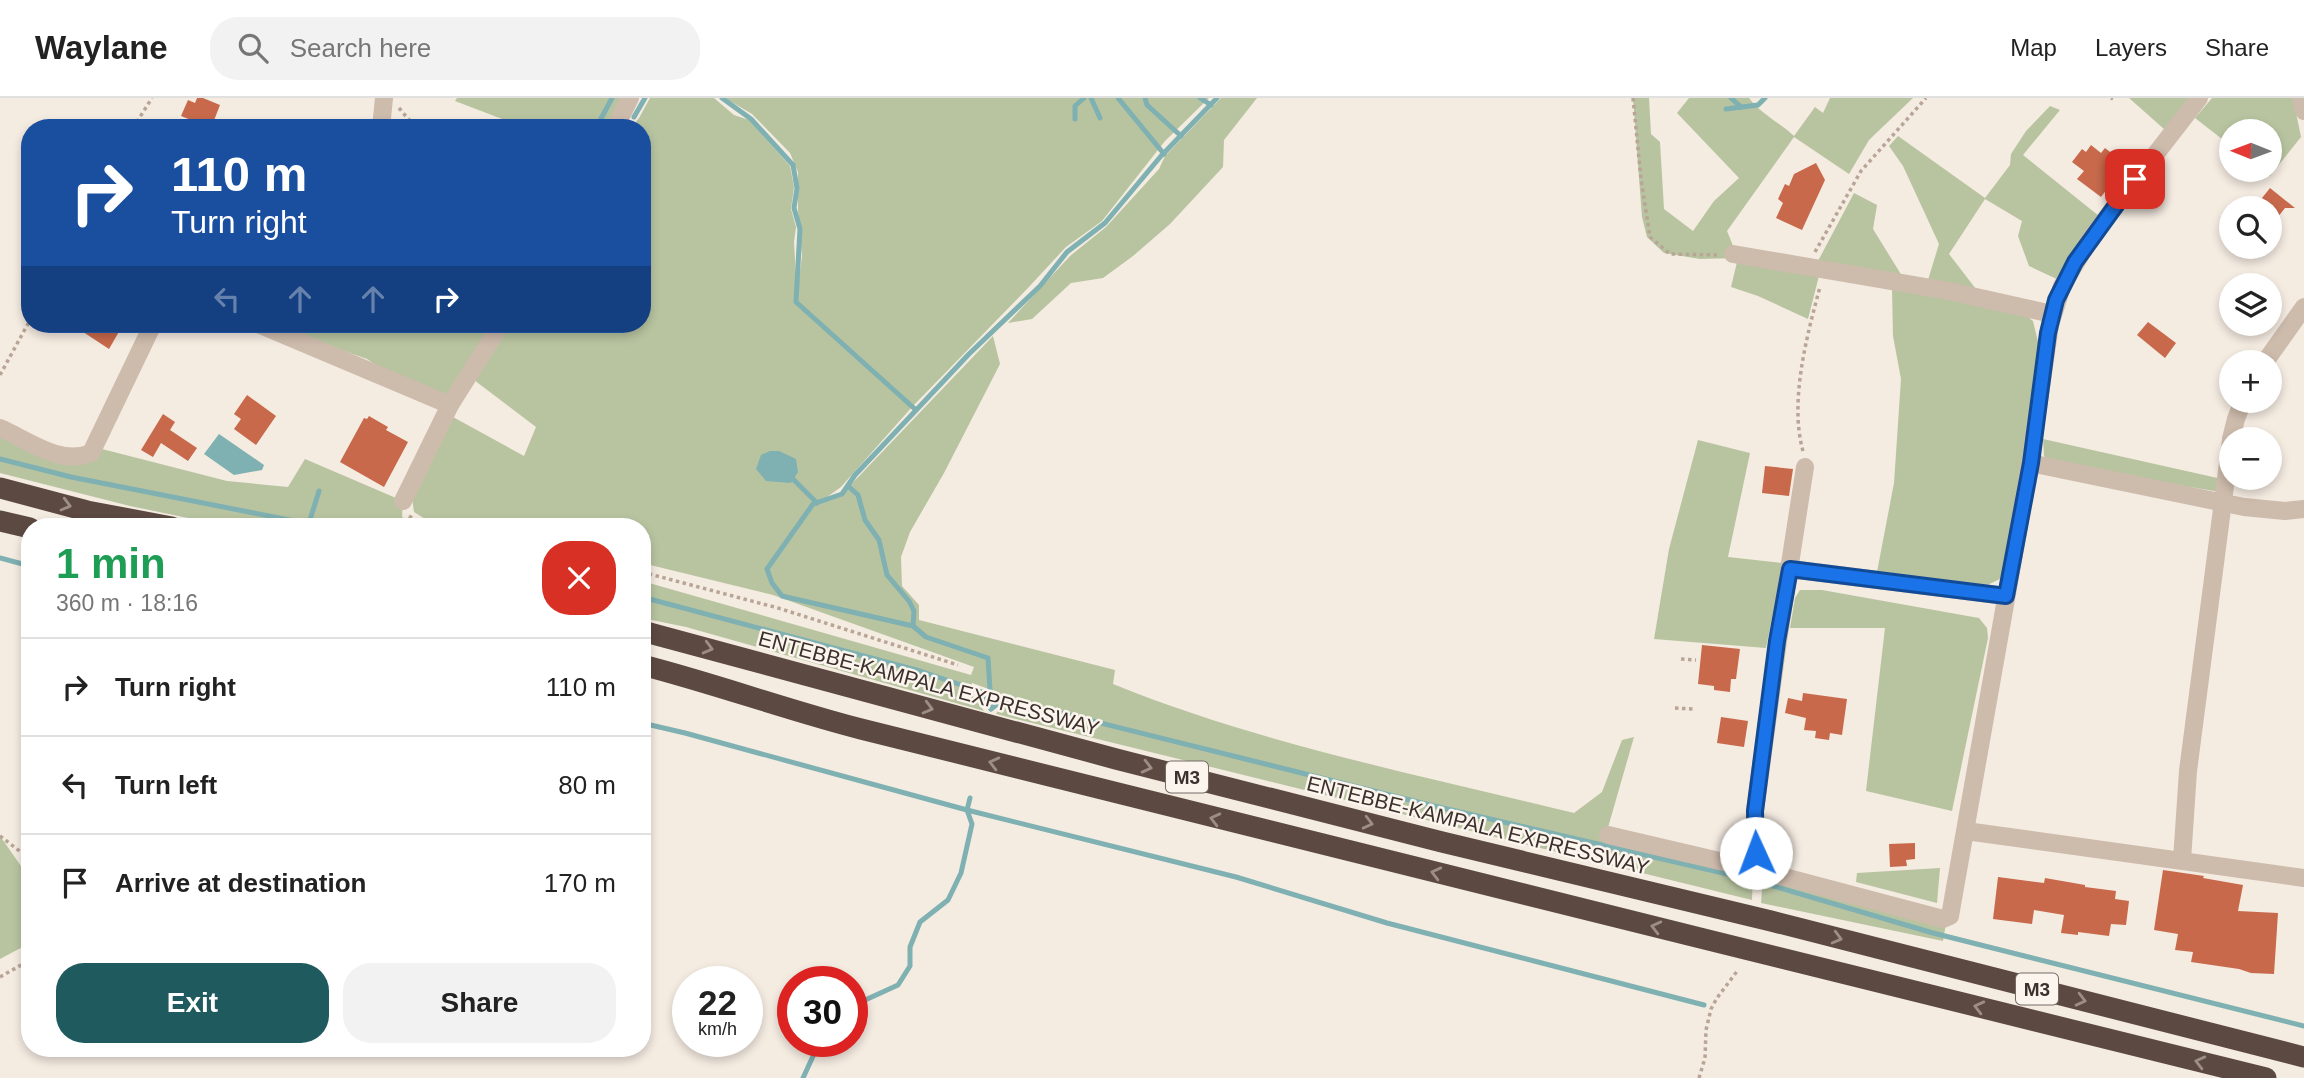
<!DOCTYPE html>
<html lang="en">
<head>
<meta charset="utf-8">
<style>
	body { margin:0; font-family:Arial,sans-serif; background:#f2f2f2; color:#222; height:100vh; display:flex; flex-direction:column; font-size:26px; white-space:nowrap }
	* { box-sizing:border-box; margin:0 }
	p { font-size:23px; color:#767676 }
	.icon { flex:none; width:38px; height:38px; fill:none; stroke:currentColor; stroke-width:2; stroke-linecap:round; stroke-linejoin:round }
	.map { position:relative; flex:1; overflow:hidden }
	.drawer { position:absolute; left:21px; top:420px; width:630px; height:539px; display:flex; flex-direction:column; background:#fff; border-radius:28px; box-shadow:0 4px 10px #0003 }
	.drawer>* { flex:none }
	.hud { position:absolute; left:21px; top:21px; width:630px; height:214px; border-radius:28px; box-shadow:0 4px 10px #0003; background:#1a4fa0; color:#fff; overflow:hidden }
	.needle { width:46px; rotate:271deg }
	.fabs { position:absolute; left:2219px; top:21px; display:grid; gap:14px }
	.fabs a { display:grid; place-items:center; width:63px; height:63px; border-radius:50%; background:#fff; box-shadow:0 4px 10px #0003; font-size:35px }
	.speed { position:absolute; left:672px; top:868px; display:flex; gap:14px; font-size:35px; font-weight:700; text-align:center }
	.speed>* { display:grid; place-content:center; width:91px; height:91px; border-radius:50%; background:#fff; box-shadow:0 4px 10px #0003; line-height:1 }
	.speed small { font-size:18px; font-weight:400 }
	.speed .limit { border:10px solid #d22; background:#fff; color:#111 }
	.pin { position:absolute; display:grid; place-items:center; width:60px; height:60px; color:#fff; margin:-30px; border-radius:14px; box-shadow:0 4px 10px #0006 }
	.me { position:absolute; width:77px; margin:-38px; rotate:358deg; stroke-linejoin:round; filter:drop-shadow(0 0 5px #0008) }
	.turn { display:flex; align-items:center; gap:24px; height:147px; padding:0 35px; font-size:32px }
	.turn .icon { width:91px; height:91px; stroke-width:2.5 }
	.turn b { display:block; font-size:49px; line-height:60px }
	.lanes { display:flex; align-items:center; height:66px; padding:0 35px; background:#0003; justify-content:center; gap:35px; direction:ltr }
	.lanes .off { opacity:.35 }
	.round { display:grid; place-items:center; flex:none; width:74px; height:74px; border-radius:28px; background:#f2f2f2 }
	.summary { display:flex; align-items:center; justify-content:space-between; height:119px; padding:0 35px }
	h1 { font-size:42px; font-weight:700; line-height:52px; color:#1e9e55 }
	.primary-button { display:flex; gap:14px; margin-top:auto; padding:14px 35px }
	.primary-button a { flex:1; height:80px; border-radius:28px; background:#1f5a5e; color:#fff; font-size:28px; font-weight:700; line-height:80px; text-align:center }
	.primary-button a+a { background:#f2f2f2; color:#222 }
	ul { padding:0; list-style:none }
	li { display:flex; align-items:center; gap:21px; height:98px; padding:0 35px; border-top:2px solid #e0e0e0 }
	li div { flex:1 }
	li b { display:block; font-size:26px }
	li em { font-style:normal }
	header { display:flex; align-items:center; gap:42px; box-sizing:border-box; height:98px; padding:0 35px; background:#fff; border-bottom:2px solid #e0e0e0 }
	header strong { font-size:33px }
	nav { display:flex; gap:38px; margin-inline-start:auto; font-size:24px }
	.search { width:490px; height:63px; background:#f2f2f2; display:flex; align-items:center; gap:18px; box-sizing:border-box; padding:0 24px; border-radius:28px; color:#767676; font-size:26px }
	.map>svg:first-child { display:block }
</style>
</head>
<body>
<header>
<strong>Waylane</strong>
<div class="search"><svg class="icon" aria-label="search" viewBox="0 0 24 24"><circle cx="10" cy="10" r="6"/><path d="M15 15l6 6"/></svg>Search here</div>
<nav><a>Map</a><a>Layers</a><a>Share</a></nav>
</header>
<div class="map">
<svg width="2304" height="980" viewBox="0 0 2304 980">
	<rect width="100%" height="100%" fill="#f4ebe1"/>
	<!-- green -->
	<g fill="#b8c4a0">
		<polygon points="457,0 626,0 611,30 526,30 455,3"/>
		<path d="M650 0H714L734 17 749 22 790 68 794 89 791 111 796 129 794 144 797 198 802 158 798 112V74L790 55 752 16 725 0H1209L1165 43 1102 123 1066 149 1027 191 912 309 841 389 827 399 842 396 993 238 1000 266 944 375 910 434 901 459 902 488 919 507V522L1115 572 1113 586C1261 646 1420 677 1574 715L1602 694 1622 642 1634 639 1605 740 1753 774 1752 802 996 616 1000 609V595L972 585 970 594 984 613 686 529 642 520V483L971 577 974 569 773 497 642 465V429H438L414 414 412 400 453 319 524 358 536 329 474 282 507 226H642V30H631L639 20Z"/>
		<polygon points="1221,0 1257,0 1224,42 1223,69 1170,126 1133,158 1103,180 1071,185 1032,221 1008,225 1070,158 1106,129 1159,71 1165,58"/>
		<path d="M1633 0H1649L1651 36 1660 44 1664 111 1693 133 1714 103 1739 80 1677 15 1689 0H1749C1761 16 1779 24 1794 38L1815 9 1823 15 1830 0H1913L1869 42 1849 76 1794 39 1727 133 1738 160 1820 174 1808 221 1758 198 1731 189 1738 160 1700 161 1664 155 1647 139 1642 119Z"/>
		<polygon points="2129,0 2191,0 2164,31"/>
		<polygon points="2212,0 2293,0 2301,39 2270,78 2263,72 2270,72 2270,33 2231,33 2231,48 2195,20"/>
		<polygon points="2050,8 2060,12 2023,57 2099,118 2061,183 2029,168 2018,138 2022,123 1985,101 1949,156 1979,195 1928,182 1939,146 1903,68 1889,48 1898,38 1985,100 2010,67 2011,56 2026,33"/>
		<polygon points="1854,95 1877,107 1873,131 1902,178 1818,163"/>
		<polygon points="1892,190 2021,214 2033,223 2039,248 2007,459 2000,481 1983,489 1877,474 1894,385 1901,281 1893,238"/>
		<polygon points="289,226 495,226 448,299 398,282 367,261 318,244 288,228"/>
		<polygon points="0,334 51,363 102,351 227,383 288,389 305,361 403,403 402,419 416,429 232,429 130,408 0,375"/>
		<polygon points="2043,341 2222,381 2220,394 2053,366 2044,358"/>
		<polygon points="1698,342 1750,355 1728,459 1783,465 1766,550 1654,541 1669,451"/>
		<polygon points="1800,492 1822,492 1979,520 1987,530 1988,540 1952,713 1866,693 1885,530 1790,530 1795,500"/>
		<polygon points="0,738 30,781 30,845 0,861"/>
		<polygon points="1940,770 1937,805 1856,784 1857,775"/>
		<polygon points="1763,778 1946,825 1943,843 1761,805"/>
	</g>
	<!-- water -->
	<g fill="#7fb0b2">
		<polygon points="219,336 264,367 262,372 234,377 204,356"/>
		<polygon points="770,353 779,353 796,361 798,374 791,385 766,383 756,371 761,357"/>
	</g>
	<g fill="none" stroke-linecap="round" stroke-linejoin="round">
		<!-- stream -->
		<g stroke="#7fb0b2" stroke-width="5">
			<polyline points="722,0 751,21 793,67 797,90 794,110 800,131 796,204 916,312"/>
			<polyline points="1091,0 1100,20"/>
			<polyline points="1118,0 1164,56"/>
			<polyline points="1145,0 1147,7 1181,38"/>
			<polyline points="1200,0 1211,7"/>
			<polyline points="1731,0 1741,9"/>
			<polyline points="1726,11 1758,7 1765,0"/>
			<polyline points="634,19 645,0"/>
			<polyline points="1075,21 1075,8 1084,0"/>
			<polyline points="596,30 612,0"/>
			<polyline points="0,361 71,379 325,429"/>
			<polyline points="793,381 817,405"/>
			<polyline points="848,388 858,397 865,422 879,442 887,477 909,503 914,513 913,528 926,539 988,560 991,608"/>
			<polyline points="309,425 319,393"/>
			<polyline points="0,460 30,468"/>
			<polyline points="642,499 920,573 982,594 991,611"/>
			<polyline points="913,528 782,498 772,485 767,471 813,406 842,396 855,377 969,256 1040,188 1067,154 1105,125 1161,58 1217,0"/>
			<polyline points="991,611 1004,601 1430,707 1753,782"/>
			<polyline points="642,625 685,635 967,712 1236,779 1387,825 1704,907"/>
			<polyline points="1770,787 1933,835 2304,928"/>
			<polyline points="852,908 898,887 910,868 910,849 920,824 948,802 961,775 972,726 967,712 970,700"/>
			<polyline points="803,980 820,943"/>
		</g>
	</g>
	<!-- building -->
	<g fill="#c8694b">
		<polygon points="197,0 203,0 220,7 211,30 181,18 188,2 195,5"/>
		<polygon points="2091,47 2101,55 2105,50 2124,65 2115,76 2117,78 2101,99 2077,81 2084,73 2072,64 2082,51 2086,54"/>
		<polygon points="1816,65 1825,82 1802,132 1776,120 1783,105 1778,101 1785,86 1789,88 1794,76"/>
		<polygon points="2270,90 2295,110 2285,110 2270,129 2270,110 2254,110"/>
		<polygon points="2148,224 2176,245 2165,260 2137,237"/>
		<polygon points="71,226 111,226 120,232 109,251"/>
		<polygon points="247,297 276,318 256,347 234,331 241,321 234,316"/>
		<polygon points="163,316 175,324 170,332 197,350 188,363 161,345 153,359 141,352"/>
		<polygon points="369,318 388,329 386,332 408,344 384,389 340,364 364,320 367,321"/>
		<polygon points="1765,368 1793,371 1789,398 1762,395"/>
		<polygon points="1702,547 1740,551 1736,581 1731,581 1730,594 1714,592 1714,588 1698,586"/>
		<polygon points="1803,595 1847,601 1842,637 1830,635 1829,642 1815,640 1816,633 1804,632 1806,620 1785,615 1788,600 1802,603"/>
		<polygon points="1721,619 1748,623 1744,649 1717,645"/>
		<polygon points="1915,745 1915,761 1906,762 1907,768 1890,769 1889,746"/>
		<polygon points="2163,772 2204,778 2203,780 2243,787 2238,813 2278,815 2274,876 2251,875 2239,871 2191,864 2193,854 2175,852 2178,836 2154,832"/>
		<polygon points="1998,779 2044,785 2045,780 2085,787 2085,789 2116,793 2115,801 2129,803 2126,827 2111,826 2109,838 2078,834 2078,837 2061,835 2064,817 2034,812 2032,826 1993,821"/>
	</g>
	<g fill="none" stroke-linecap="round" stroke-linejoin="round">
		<!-- path -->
		<g stroke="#b9a596" stroke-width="3.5" stroke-dasharray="3.5 3.5" stroke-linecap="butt">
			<polyline points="1633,0 1641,81 1650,139 1670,156 1717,157"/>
			<polyline points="2111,0 2113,1"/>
			<polyline points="399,10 416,30"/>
			<polyline points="133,30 152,0"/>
			<polyline points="1815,154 1861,73 1926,0"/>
			<polyline points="0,277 30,222"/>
			<path d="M1803 353C1789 304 1807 237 1820 189"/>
			<polyline points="409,418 426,429"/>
			<polyline points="642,474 778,510 958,567"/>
			<polyline points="1681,561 1696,562"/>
			<polyline points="1675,610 1693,611"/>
			<polyline points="0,738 30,761"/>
			<polyline points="0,879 30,862"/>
			<polyline points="1699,980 1705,960 1706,932 1711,911 1717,900 1738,872"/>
		</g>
		<!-- minor -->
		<g stroke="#cdbbac" stroke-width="18">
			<polyline points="2301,0 2304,13"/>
			<polyline points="381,30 384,0"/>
			<polyline points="615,30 630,0"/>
			<polyline points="1733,156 1949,193 2052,216"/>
			<polyline points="258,226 450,307"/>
			<polyline points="2265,264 2304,209"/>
			<path d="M0 330C28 342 60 368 91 355L153 226"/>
			<polyline points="2231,341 2236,321 2243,303"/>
			<polyline points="2030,365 2244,409 2285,413 2304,411"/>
			<polyline points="403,403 450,307 501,226"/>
			<polyline points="1790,471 2006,498"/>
			<polyline points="1966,733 2304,780"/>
			<polyline points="1608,737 1758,772 1943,821 1950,818 2030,365 2050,227 2062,188 2090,141 2199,0"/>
			<polyline points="2182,762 2188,673 2231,342"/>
			<polyline points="1758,772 1755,739 1755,713 1778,543 1805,369"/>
		</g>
		<!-- motorway -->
		<g stroke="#5c4a42" stroke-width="21">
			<polyline points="0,390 87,413 172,429"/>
			<polyline points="0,423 30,430"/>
			<polyline points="642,533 1116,661 1442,744 1771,823 2304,959"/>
			<path d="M642 567C716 586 787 612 861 631 1328 750 1798 863 2266 980"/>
		</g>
	</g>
	<!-- one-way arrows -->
	<defs><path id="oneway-chevron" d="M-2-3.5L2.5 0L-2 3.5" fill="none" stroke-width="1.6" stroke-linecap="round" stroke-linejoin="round" transform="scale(1.75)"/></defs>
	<g stroke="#9c8e87">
		<use href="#oneway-chevron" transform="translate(66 407) rotate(15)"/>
		<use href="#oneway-chevron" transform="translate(708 550) rotate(15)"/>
		<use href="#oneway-chevron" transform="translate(928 610) rotate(15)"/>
		<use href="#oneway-chevron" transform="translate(994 665) rotate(-166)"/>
		<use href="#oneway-chevron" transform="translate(1147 669) rotate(14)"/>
		<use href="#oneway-chevron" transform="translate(1215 721) rotate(-166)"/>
		<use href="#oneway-chevron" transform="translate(1368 725) rotate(14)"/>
		<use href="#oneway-chevron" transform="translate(1436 775) rotate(-166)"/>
		<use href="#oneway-chevron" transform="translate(1656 829) rotate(-166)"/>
		<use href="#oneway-chevron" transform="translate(1837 840) rotate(15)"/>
		<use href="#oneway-chevron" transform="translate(2081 902) rotate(14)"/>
		<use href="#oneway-chevron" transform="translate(1979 909) rotate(-166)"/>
		<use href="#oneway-chevron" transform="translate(2200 964) rotate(-166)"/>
	</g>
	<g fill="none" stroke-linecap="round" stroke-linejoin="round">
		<defs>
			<polyline id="route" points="1756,755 1755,713 1777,543 1790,471 2006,498 2031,365 2048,235 2056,202 2075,164 2135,81"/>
		</defs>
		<!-- route casing -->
		<use href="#route" stroke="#114b97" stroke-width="18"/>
		<!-- route -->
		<use href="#route" stroke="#1a73e8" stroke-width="12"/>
	</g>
	<g text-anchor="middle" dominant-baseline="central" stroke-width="5" stroke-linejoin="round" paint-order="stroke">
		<!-- shield labels -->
		<g fill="#fbf5ee" stroke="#756b66" stroke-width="2">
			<rect x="1166" y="663.5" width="42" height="31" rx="5"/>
			<rect x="2016" y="875.5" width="42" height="31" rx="5"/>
		</g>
		<g font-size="19" font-weight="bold" fill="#3b302b">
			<text x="1187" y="679">M3</text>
			<text x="2037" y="891">M3</text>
		</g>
		<!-- street labels -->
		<g font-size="21" fill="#3b302b" stroke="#fbf5ee">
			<text transform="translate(929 585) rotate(15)">ENTEBBE-KAMPALA EXPRESSWAY</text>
			<text transform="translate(1478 727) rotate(14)">ENTEBBE-KAMPALA EXPRESSWAY</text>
		</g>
	</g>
</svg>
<div class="fabs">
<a><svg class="needle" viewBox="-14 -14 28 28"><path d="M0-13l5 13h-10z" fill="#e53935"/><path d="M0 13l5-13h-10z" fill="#767676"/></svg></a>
<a><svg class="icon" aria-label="search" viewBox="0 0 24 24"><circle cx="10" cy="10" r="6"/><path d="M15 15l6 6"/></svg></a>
<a><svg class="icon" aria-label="layers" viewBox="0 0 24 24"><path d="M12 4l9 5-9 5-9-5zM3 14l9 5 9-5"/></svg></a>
<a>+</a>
<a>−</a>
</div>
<div class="speed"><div>22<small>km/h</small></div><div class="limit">30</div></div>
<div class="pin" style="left:2135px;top:81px;background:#d93025"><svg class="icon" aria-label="arrive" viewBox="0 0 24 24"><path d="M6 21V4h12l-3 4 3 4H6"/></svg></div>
<svg class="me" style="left:1756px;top:755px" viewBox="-20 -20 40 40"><circle r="19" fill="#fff"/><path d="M0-13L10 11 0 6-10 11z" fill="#1a73e8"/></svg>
<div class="hud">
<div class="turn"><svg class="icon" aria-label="right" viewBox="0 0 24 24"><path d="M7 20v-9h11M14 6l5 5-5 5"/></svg><div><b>110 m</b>Turn right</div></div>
<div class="lanes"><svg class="icon off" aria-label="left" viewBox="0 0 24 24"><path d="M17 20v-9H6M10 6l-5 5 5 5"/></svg><svg class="icon off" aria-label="ahead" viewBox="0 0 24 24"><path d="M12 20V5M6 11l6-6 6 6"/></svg><svg class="icon off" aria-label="ahead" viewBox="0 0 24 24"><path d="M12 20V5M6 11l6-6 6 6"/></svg><svg class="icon" aria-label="right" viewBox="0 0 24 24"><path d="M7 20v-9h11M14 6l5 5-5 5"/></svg></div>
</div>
<section class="drawer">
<div class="summary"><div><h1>1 min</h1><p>360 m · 18:16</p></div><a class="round" style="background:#d93025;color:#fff"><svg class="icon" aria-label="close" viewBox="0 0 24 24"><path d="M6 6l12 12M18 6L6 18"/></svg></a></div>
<ul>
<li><svg class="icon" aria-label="right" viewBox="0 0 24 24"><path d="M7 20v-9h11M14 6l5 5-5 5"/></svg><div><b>Turn right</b></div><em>110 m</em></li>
<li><svg class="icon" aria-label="left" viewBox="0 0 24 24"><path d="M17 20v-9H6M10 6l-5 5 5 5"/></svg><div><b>Turn left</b></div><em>80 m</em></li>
<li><svg class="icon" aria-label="arrive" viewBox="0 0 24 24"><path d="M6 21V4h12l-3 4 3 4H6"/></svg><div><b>Arrive at destination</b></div><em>170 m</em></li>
</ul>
<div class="primary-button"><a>Exit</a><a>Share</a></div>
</section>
</div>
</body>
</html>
